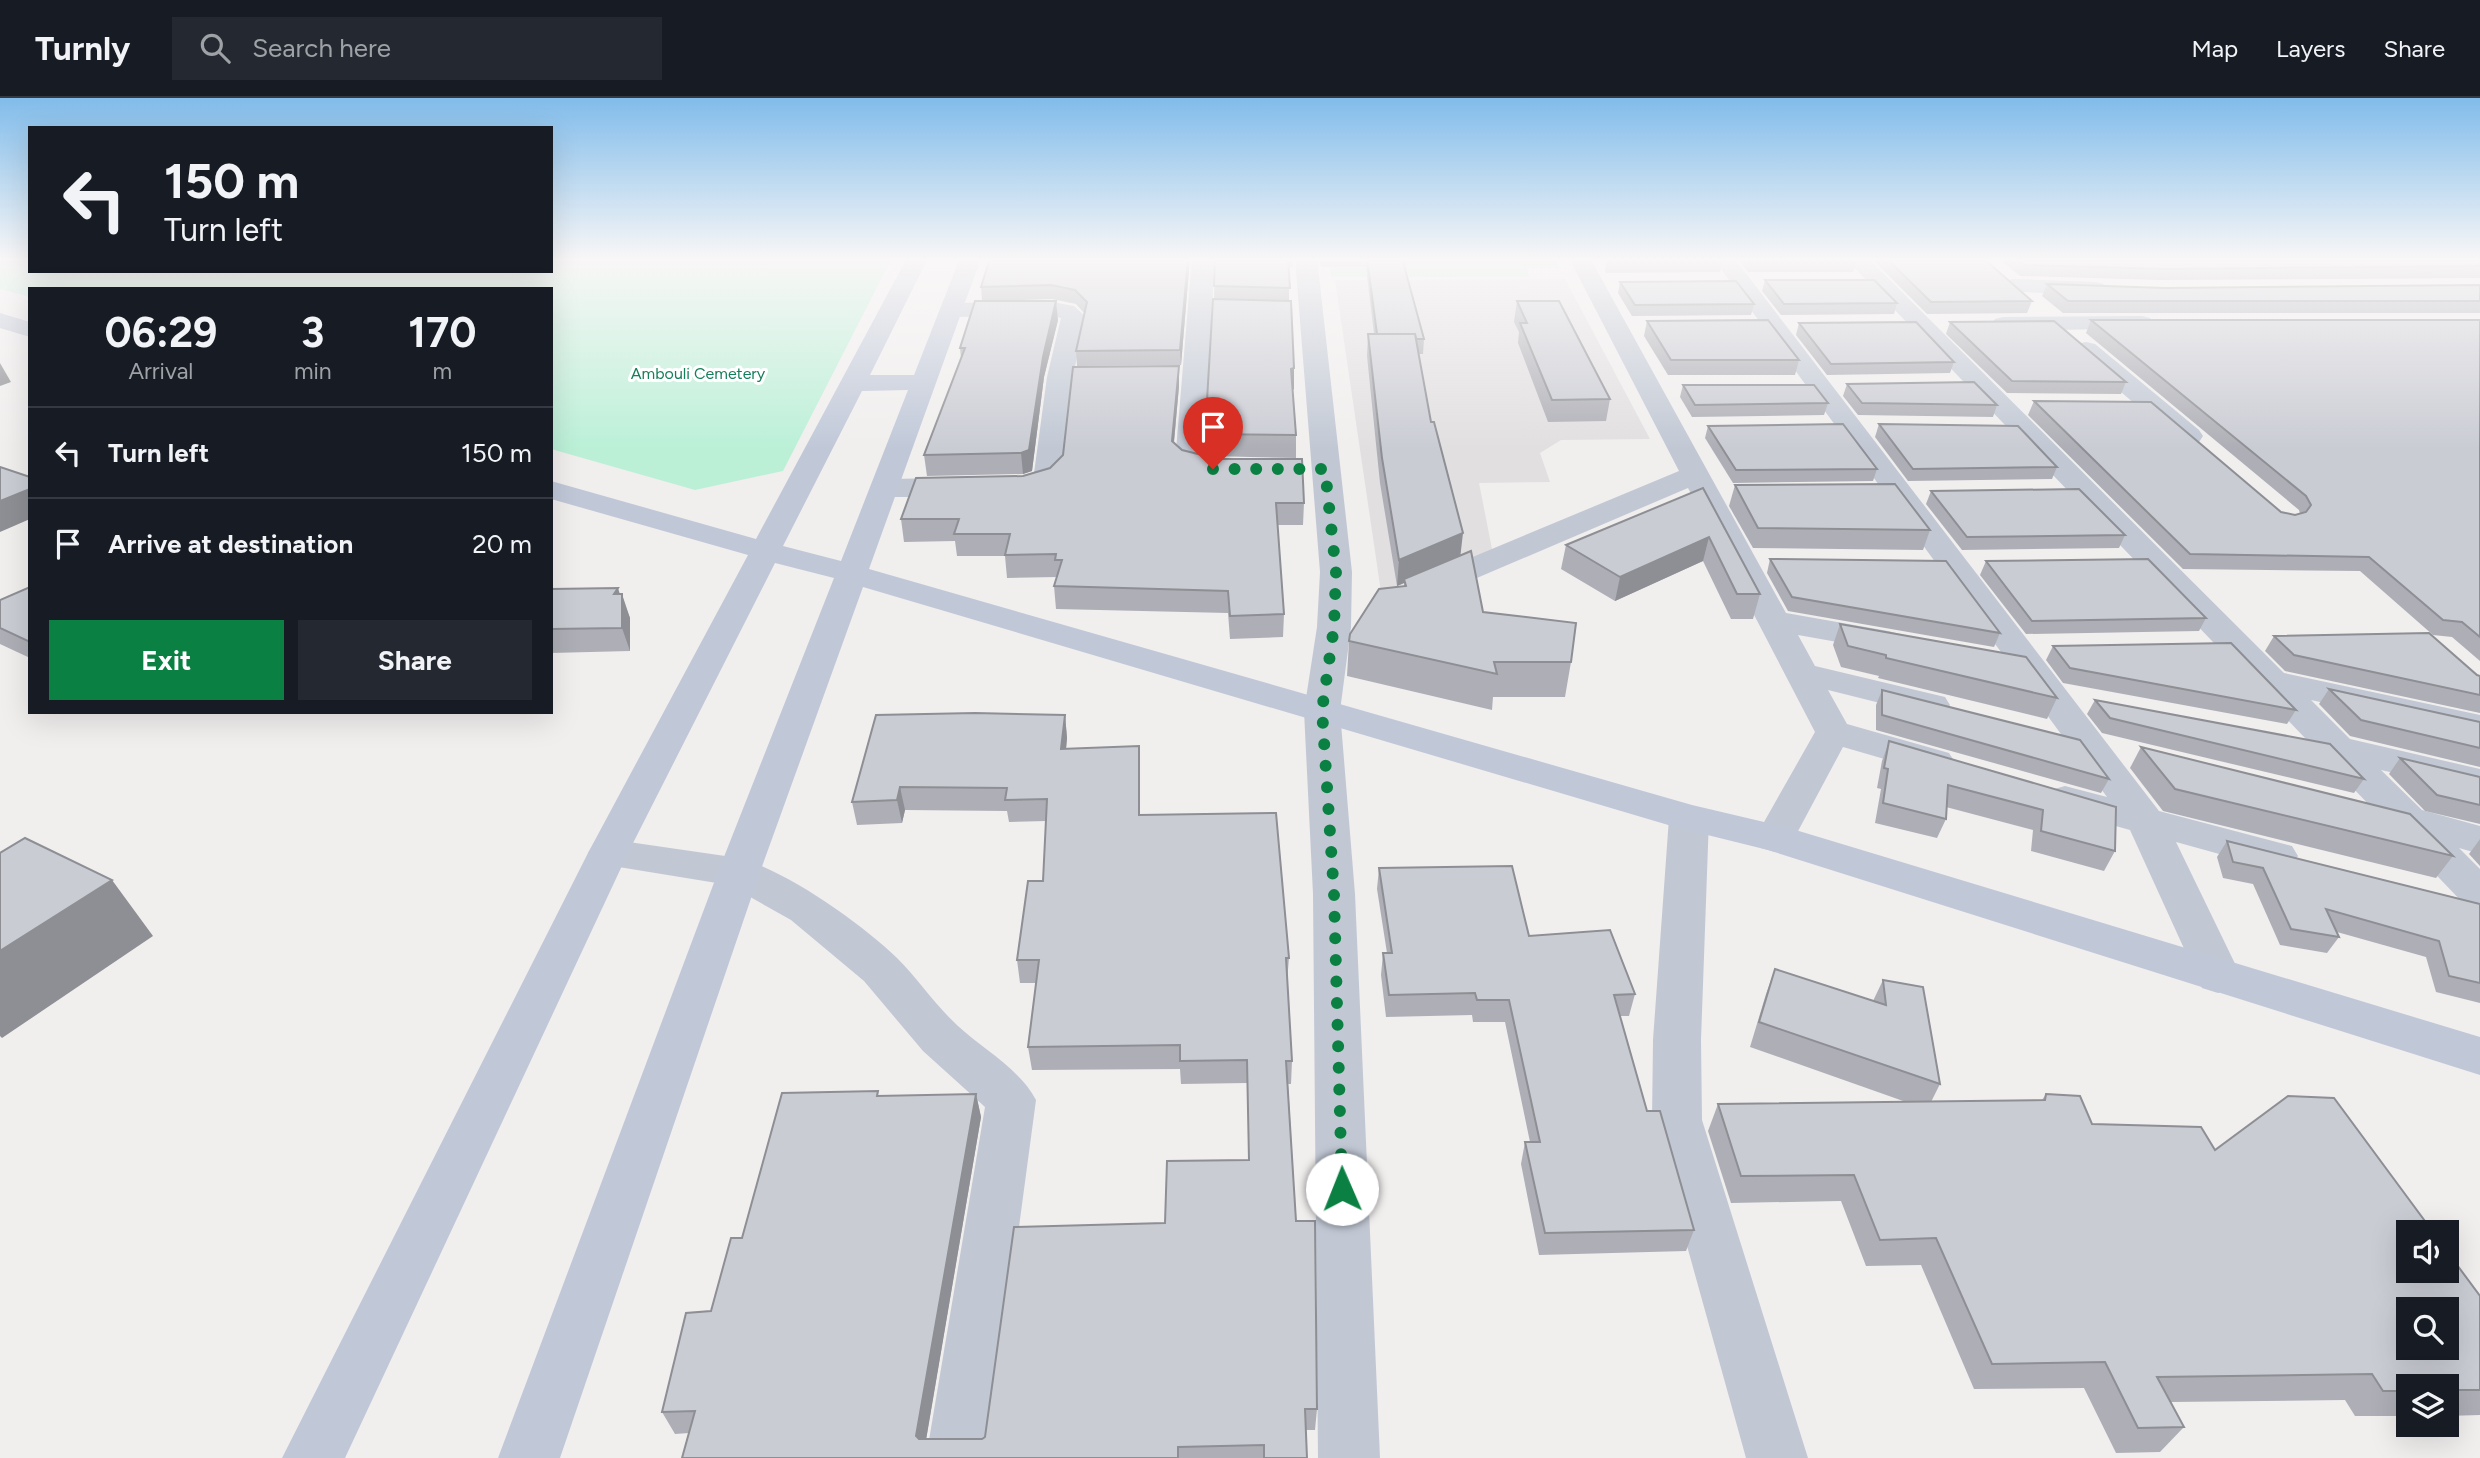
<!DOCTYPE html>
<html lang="en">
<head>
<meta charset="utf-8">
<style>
	body { margin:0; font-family:Figtree,sans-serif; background:#242831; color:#f1f3f6; height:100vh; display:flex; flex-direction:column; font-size:26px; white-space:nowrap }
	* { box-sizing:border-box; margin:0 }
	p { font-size:23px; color:#9ea1a6 }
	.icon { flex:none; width:38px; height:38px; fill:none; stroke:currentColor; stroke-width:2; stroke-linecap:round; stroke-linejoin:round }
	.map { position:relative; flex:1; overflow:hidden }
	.drawer { position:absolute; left:28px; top:189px; width:525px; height:427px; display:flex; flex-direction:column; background:#171b24; border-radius:0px; box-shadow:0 7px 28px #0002 }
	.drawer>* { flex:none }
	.banner { position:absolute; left:28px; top:28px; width:525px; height:147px; border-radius:0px; box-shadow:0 7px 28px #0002; background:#171b24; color:#f1f3f6; overflow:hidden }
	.fabs { position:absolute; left:2396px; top:1122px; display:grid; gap:14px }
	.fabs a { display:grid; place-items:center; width:63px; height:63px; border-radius:0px; background:#171b24; box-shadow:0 7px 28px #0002; font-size:35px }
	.pin { position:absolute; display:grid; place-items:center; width:60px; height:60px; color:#fff; margin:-72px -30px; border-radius:50% 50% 50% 0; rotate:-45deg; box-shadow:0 0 7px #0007 }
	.pin .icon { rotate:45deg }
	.me { position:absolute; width:77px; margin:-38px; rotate:359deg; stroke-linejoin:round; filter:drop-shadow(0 0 5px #0008) }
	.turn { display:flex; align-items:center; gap:24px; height:147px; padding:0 21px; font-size:32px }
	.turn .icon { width:91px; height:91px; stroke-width:2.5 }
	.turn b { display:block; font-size:49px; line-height:60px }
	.eta { display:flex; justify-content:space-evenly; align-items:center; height:119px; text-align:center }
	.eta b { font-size:42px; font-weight:700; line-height:49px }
	.action { display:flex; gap:14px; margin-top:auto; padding:14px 21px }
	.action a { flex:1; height:80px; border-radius:0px; background:#0b8043; color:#fff; font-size:28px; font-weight:700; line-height:80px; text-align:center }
	.action a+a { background:#242831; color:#f1f3f6 }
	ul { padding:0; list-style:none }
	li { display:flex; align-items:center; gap:21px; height:91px; padding:0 21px; border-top:2px solid #363941 }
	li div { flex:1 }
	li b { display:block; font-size:26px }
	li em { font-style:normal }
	header { display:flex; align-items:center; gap:42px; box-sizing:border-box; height:98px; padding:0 35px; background:#171b24; border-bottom:2px solid #363941 }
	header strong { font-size:33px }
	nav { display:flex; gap:38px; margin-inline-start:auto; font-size:24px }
	.search { width:490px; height:63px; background:#242831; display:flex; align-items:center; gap:18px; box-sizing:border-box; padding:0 24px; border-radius:0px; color:#9ea1a6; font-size:26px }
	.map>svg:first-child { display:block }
</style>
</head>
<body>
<header>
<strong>Turnly</strong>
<div class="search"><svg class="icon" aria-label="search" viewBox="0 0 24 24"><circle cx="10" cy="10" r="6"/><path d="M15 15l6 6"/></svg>Search here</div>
<nav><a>Map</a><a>Layers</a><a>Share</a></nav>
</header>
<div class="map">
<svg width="2480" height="1360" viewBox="0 0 2480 1360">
	<rect width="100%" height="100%" fill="#f1eeee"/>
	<!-- education -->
	<polygon fill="#e2dfe0" points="1565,181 1650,341 1561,342 1540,355 1550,384 1479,385 1493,456 1381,494 1335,182"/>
	<!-- green -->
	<g fill="#bbf0d7">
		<polygon points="0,160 30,160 30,173 551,173 551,160 892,160 783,373 695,392 551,351 551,191 30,191 30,199 0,191"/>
		<polygon points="1329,160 1555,160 1560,170 1527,170 1529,179 1331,179"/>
	</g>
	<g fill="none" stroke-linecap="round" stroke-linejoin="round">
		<!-- street -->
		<g fill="#c1c8d4" fill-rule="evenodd">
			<path d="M1192 160H1214L1210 277 1202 358 1205 362 1240 365 1244 371 1240 377C1220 382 1188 383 1175 364Z"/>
			<polygon points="1295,160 1317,160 1352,474 1351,529 1340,613 1355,796 1380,1360 1318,1360 1313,796 1304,613 1317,529 1320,474"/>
			<polygon points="1569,160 1590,160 1786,515 1888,533 1900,536 1905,543 1900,550 1888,553 1798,537 1815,568 1945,599 1950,607 1945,615 1932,618 1828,592 1847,626 1949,655 1955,664 1949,673 1936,676 1843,649 1789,750 1775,754 1761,750 1755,740 1815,634 1688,390 1437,497 1426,500 1415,497 1410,490 1415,483 1679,373"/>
			<polygon points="1713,160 1734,160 2159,713 2292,748 2298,758 2292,768 2277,772 2176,744 2241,878 2234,890 2218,895 2202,890 2130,732 2051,710 2045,701 2051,692 2065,688 2107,699"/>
			<polygon points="1845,160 1868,160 2284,575 2480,617 2480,639 2311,602 2350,641 2480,671 2480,695 2381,672 2422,712 2480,728 2480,756 2459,750 2480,771 2480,811 2465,807"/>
			<polygon points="2013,181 2096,184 2104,186 2107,191 2104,196 2096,198 2005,193 2002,188 2005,183"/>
			<path d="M1052 204 1074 208 1085 218 1073 279 1062 378C1059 382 1056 387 1051 390 1024 404 920 398 885 399L875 396 871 390 875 384 885 381 1024 379 1034 375 1047 279 1061 220 1052 218 951 219 943 217 940 212 943 207 951 205Z"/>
			<polygon points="2142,218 2150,220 2154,225 2150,230 2003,233 1995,231 1991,226 1995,221 2003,219"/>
			<polygon points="2086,244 2095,246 2199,332 2203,338 2199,344 2189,346 2179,344 2077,256 2074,251 2077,246"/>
			<polygon points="1689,707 1703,711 1709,720 1701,942 1702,1022 1808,1360 1746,1360 1652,1022 1653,942 1669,720 1675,711"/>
			<path d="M608 741 739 760C787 773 861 825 897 860 919 882 936 908 958 928 984 952 1020 971 1036 1002L988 1360H926L985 1009 923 953 864 883 791 822 729 787 594 765 588 755 594 745Z"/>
		</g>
		<!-- secondary -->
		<g fill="#c0c8d8" fill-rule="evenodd">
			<path d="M907 160H928L870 277H914L960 160H981L869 471 1692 707 1789 730 2480 939V977L1768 752 1675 729 863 489 760 774 560 1360H498L718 774 834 480 775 465 628 755 345 1360H282L588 755 748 457 551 401V383L756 441ZM908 292 841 463 783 448 862 293Z"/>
			<polygon points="0,215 30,224 30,239 0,230"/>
		</g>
	</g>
	<!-- wall -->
	<g fill="#aeafb6">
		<polygon points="990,160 1190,160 1181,267 1077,268 1076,253 1084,215 1076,206 1052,201 998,203 1058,222 1044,279 1032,373 1023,376 927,378 924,357 961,260 960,250 982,203 981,189"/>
		<polygon points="1215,160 1293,160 1293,169 1289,169 1289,203 1294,270 1294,291 1293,292 1296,337 1296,360 1208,358 1304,405 1303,427 1277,427 1284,516 1283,539 1230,541 1228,515 1056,511 1054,488 1057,479 1007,480 1005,458 957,458 955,443 904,444 901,421 1023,378 1050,370 1179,288 1174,345 1182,352 1206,358 1205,336 1214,201"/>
		<polygon points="1318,160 1402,160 1424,241 1423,256 1419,256 1431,324 1460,458 1483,514 1571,564 1565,599 1493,599 1492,612 1347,578 1349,543 1404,489 1404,485 1397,488 1380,385 1367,258 1368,236 1374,236 1366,169 1321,169"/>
		<polygon points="1606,160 1721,160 1723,163 1720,174 1606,175 1605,173 1607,162"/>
		<polygon points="1737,160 1855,160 1857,163 1853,174 1748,174"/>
		<polygon points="1871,160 1983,160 2032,203 2027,215 1927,216"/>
		<polygon points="1998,160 2480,160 2480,180 2160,182 2020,178"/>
		<polygon points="1765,182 1897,205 1894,216 1781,217 1762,193"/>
		<polygon points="1620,184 1754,206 1751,217 1632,218 1618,195"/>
		<polygon points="2047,186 2165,190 2480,187 2480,215 2063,215 2042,198"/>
		<polygon points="1517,203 1610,301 1606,323 1548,324 1518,245 1519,234 1514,224"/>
		<polygon points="2091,222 2480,222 2480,563 2452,539 2433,537 2360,473 2183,471 2028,317 2034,303 2281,414 2295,417 2300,416 2299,412 2086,235"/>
		<polygon points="1647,223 1799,262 1795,277 1668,277 1644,238"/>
		<polygon points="1950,224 2126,284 2121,296 2007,295 1946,236"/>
		<polygon points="1799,225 1954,264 1950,275 1827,277 1796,237"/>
		<polygon points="1847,286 1997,307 1993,319 1858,317 1843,298"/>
		<polygon points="1683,287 1828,305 1824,317 1692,319 1680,299"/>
		<polygon points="1879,326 2057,369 2052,381 1908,383 1875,339"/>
		<polygon points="1708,328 1877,371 1873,383 1733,385 1705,340"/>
		<polygon points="1735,387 1930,432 1923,452 1753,450 1729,408"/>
		<polygon points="1703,390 1760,496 1753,521 1731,521 1703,463 1615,503 1561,471 1566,447"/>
		<polygon points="1931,393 2125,437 2119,450 1962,452 1926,406"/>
		<polygon points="1770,461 2000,535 1994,549 1788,513 1767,475"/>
		<polygon points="1986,463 2206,520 2199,533 2026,536 1980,477"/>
		<polygon points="30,489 30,560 0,546 0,502"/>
		<polygon points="551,491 620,496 630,520 630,553 551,555"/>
		<polygon points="1840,526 2057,600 2047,621 1878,580 1879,578 1841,569 1833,547"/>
		<polygon points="2274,538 2480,578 2480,615 2285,573 2265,553"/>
		<polygon points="2053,548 2296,612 2287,626 2063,585 2046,562"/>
		<polygon points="2329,591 2480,624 2480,669 2350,638 2319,606"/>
		<polygon points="1882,592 2109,681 2101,695 1876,632 1876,607"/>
		<polygon points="2095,602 2364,681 2354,695 2102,635 2087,616"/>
		<polygon points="1065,617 1067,640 1066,651 1140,671 1140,717 1289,860 1287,883 1292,963 1291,986 1288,986 1296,1123 1317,1311 1315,1332 1306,1332 1307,1360 682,1360 689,1335 675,1336 662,1314 711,1213 742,1140 879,998 976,996 981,1019 926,1341 982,1341 985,1339 1165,1125 1249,1062 1247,985 1181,986 1180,971 1032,972 1028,949 1036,885 1020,885 1017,862 1043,783 1046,723 1009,724 1007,713 905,712 902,725 857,727 852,704"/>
		<polygon points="1889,643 2116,709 2115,753 2104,773 2031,753 2033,732 1946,709 1946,721 1937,740 1875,725 1881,691 1877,690 1882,663"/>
		<polygon points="2141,649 2453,758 2436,780 2163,713 2130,670"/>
		<polygon points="2400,660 2480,679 2480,726 2425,713 2389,676"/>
		<polygon points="2480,741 2480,768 2469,756"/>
		<polygon points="2227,743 2480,806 2480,905 2436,894 2426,859 2337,834 2339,839 2327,855 2280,847 2253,786 2223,780 2217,759"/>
		<polygon points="1379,770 1529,838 1635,896 1629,918 1620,918 1647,1013 1694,1132 1686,1153 1539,1157 1521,1066 1525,1044 1530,1044 1505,924 1473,924 1472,917 1386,919 1381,877 1383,855 1387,855 1377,791"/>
		<polygon points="1775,871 1873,903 1883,882 1940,986 1931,1004 2042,1002 2046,996 2092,1026 2215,1052 2480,1198 2480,1317 2446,1318 2446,1288 2408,1288 2408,1318 2355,1318 2345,1302 2171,1304 2184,1329 2160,1354 2116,1355 2084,1290 1974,1291 1921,1167 1866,1168 1841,1103 1731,1105 1708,1033 1718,1006 1906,1004 1750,949 1766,896"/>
	</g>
	<!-- shaded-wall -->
	<g fill="#8d8f94">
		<polygon points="1188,160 1190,160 1181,267 1180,252"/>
		<polygon points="1056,203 1058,222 1044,279 1032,373 1023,376 1021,355"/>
		<polygon points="0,265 11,284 0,288"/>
		<polygon points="1179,268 1179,288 1172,364 1172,343"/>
		<polygon points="1294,270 1294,291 1291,293 1291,271"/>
		<polygon points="30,391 30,421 0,434 0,403"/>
		<polygon points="1463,435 1460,461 1404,481 1404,485 1397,488 1399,462"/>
		<polygon points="1709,439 1703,463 1615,503 1620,479"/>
		<polygon points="618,490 622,503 622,496 630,520 630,553 622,530 614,496"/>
		<polygon points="1065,617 1067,640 1064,673 1061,651"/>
		<polygon points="1139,648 1140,671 1140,740 1139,717"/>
		<polygon points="900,689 905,712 902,725 897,702"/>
		<polygon points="112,782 153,838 2,940 0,938 0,853"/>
		<polygon points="976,996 981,1019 923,1360 916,1338"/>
	</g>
	<!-- building -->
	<g fill="#caccd4" stroke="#8d8f94" stroke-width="2" fill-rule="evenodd">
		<polygon points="990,160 1188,160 1180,252 1076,253 1087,204 1075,192 1051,187 981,189"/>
		<polygon points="1215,160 1288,160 1290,190 1214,188"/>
		<polygon points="1367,160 1402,160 1424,241 1416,241 1415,236 1377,236"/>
		<polygon points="1614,160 1721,160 1723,163 1608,164 1607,161 1615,162"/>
		<polygon points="1749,160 1855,160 1857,163 1751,163"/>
		<polygon points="1886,160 1983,160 2032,203 1931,204"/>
		<polygon points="2016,160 2480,160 2480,168 2165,171 2024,167"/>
		<polygon points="1765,182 1874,182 1897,205 1784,206"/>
		<polygon points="1736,183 1754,206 1635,207 1620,184"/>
		<polygon points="2047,186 2165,190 2480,187 2480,203 2068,203"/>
		<polygon points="1213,201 1291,203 1294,270 1291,271 1296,337 1205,336"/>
		<polygon points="975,203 1056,203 1043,259 1029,352 1021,355 924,357 965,250 960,250"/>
		<polygon points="1517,203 1559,203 1610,301 1552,302 1520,225 1527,225"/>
		<polygon points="1768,222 1799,262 1671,262 1647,223"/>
		<polygon points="2091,222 2480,222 2480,539 2462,524 2443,522 2369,459 2190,456 2034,303 2151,304 2281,414 2295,417 2306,414 2311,407 2306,398"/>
		<polygon points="2054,223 2126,284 2012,283 1950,224"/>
		<polygon points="1916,224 1954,264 1831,266 1799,225"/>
		<polygon points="1368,236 1415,236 1431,324 1434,324 1463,435 1399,462 1382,360"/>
		<polygon points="1179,268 1172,343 1182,352 1218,361 1302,361 1304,405 1276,405 1284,516 1230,518 1228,493 1054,488 1062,462 1055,462 1056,456 1005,457 1010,436 954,436 959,421 901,421 916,380 1023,378 1050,370 1063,357 1073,269"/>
		<polygon points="1974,284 1997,307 1862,305 1847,286"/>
		<polygon points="1683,287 1814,287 1828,305 1695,307"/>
		<polygon points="1843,326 1877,371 1736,372 1708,328"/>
		<polygon points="1879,326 2018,328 2057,369 1913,371"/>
		<polygon points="0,369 30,379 30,391 0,403"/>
		<polygon points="1895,386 1930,432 1758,430 1735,387"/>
		<polygon points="1703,390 1760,496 1737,496 1709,439 1620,479 1566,447"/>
		<polygon points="2079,391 2125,437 1967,439 1931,393"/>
		<polygon points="1471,453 1483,514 1576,525 1571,564 1494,564 1497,576 1349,543 1350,536 1379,491 1406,488 1404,481"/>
		<polygon points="1770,461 1946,463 2000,535 1792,499"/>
		<polygon points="2148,461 2206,520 2032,523 1986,463"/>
		<polygon points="30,489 30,544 0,530 0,502"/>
		<polygon points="618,490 614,496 622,496 622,530 551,531 551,491"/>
		<polygon points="1840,526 2026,559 2057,600 1886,560 1886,557 1848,548"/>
		<polygon points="2429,535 2477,577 2480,578 2480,597 2294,557 2274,538"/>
		<polygon points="2231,545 2296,612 2070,570 2053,548"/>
		<polygon points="2329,591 2480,624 2480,650 2361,622"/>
		<polygon points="1882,592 2080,642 2109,681 1882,617"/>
		<polygon points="2095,602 2330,646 2364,681 2110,620"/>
		<polygon points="975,615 1065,617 1061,651 1139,648 1139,717 1276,715 1289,860 1286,860 1292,963 1286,963 1296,1123 1315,1123 1317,1311 1305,1311 1307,1360 1264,1360 1264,1347 1178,1349 1178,1360 682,1360 695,1313 662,1314 686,1215 711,1213 731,1140 742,1140 782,995 878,993 877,998 976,996 916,1338 919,1341 982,1341 985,1339 1014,1129 1165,1125 1167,1063 1249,1062 1247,962 1180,963 1180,947 1028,949 1039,862 1017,862 1028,783 1043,783 1047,701 1005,702 1007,690 900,689 897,702 852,704 876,617"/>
		<polygon points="1889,643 2116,709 2115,753 2041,733 2043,712 1948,687 1946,721 1883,705 1888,671 1884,670"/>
		<polygon points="2141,649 2410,716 2453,758 2175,691"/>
		<polygon points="2400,660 2480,679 2480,707 2437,697"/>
		<polygon points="25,740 112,782 0,853 0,755"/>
		<polygon points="2227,743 2480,806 2480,885 2449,878 2439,843 2326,811 2339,839 2291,831 2263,770 2233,764"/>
		<polygon points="1512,768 1529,838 1610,832 1635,896 1614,897 1647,1013 1660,1013 1694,1132 1545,1135 1525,1044 1540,1044 1509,902 1477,902 1475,895 1389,897 1383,855 1392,855 1379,770"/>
		<polygon points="1775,871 1886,907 1883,882 1923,889 1940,986 1759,924"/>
		<path d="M2046 996 2080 998 2092 1026 2201 1029 2215 1052 2288 998 2334 1000 2433 1134H2408V1172H2446V1152L2480 1198V1292H2446V1288H2408V1293H2383L2372 1276 2157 1279 2184 1329 2138 1330 2105 1264 1992 1266 1936 1140 1880 1142 1854 1077 1741 1078 1718 1006 2045 1002ZM2408 1211H2446V1250H2408Z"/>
	</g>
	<!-- sky -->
	<linearGradient id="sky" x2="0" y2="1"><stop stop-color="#81bcea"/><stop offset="0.46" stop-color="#f9f7f7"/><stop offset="1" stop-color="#f9f7f7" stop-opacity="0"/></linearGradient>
	<rect width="2480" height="351" fill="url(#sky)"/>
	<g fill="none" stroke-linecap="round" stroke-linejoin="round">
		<!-- route -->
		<polyline stroke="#0b8043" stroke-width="12" stroke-dasharray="0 21.6" points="1213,371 1325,371 1336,474 1334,529 1322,612 1334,796 1342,1091"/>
	</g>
	<g text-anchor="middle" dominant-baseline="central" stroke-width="6" stroke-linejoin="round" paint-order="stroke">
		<!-- far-park labels -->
		<g font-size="16" fill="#157f5a" stroke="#fff">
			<text x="698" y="275">Ambouli Cemetery</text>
		</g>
	</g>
</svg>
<div class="fabs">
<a><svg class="icon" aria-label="sound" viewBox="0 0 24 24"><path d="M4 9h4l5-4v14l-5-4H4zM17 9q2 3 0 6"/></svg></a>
<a><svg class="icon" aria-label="search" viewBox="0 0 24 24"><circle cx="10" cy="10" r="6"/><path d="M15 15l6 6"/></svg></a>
<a><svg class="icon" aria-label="layers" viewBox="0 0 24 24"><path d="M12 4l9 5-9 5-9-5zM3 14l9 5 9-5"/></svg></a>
</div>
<div class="pin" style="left:1213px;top:371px;background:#d93025"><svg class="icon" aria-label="arrive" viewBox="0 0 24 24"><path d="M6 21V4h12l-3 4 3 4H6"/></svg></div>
<svg class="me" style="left:1342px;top:1091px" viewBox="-20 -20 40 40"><circle r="19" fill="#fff"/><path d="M0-13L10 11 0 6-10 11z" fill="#0b8043"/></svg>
<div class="banner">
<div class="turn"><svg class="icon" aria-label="left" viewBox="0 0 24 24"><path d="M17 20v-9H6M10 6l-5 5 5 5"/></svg><div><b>150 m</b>Turn left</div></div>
</div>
<section class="drawer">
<div class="eta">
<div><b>06:29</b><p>Arrival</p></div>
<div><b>3</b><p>min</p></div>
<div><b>170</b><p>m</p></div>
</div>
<ul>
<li><svg class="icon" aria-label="left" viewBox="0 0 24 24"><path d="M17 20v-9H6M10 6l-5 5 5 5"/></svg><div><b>Turn left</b></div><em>150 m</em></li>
<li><svg class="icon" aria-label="arrive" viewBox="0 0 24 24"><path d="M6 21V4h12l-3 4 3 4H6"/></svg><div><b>Arrive at destination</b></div><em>20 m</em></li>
</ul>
<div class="action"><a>Exit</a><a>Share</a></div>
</section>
</div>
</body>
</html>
